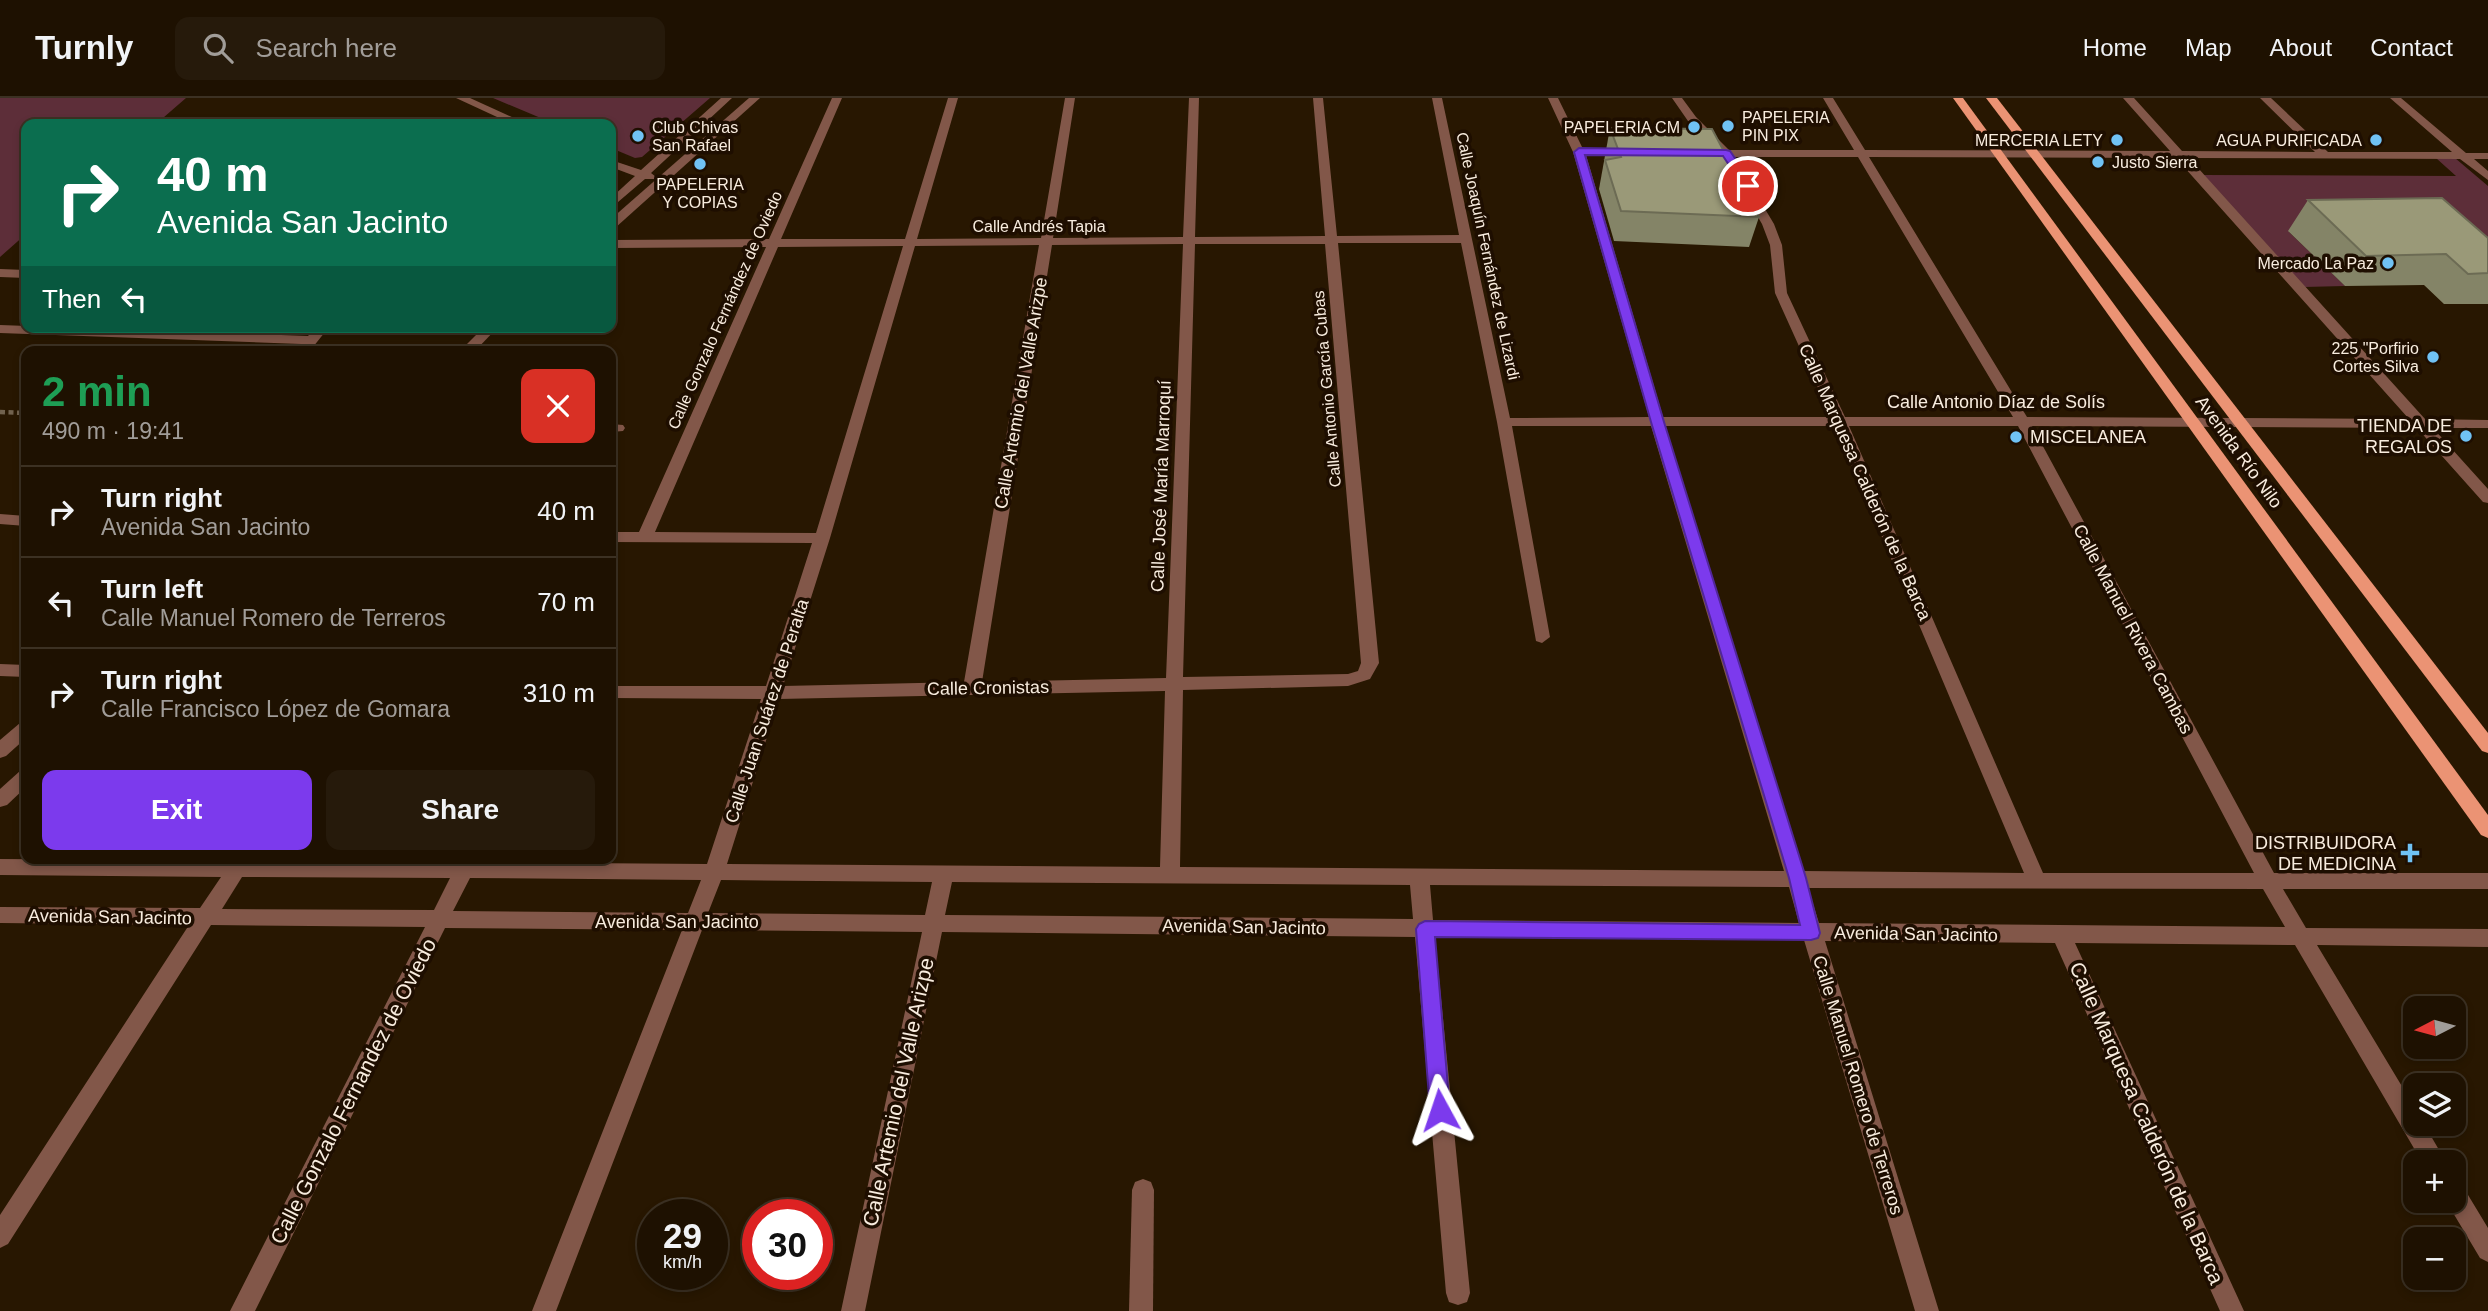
<!DOCTYPE html>
<html lang="en">
<head>
<meta charset="utf-8">
<style>
	body { margin:0; font-family:Arial,sans-serif; background:#261a0b; color:#f1f3f6; height:100vh; display:flex; flex-direction:column; font-size:26px; white-space:nowrap }
	* { box-sizing:border-box; margin:0 }
	p { font-size:23px; color:#a19d99 }
	.icon { flex:none; width:38px; height:38px; fill:none; stroke:currentColor; stroke-width:2; stroke-linecap:round; stroke-linejoin:round }
	.map { position:relative; flex:1; overflow:hidden }
	.drawer { position:absolute; left:21px; top:248px; width:595px; height:518px; display:flex; flex-direction:column; background:#1e1101; border-radius:14px; box-shadow:0 4px 10px #0003,0 0 0 2px #3c3123 }
	.drawer>* { flex:none }
	.guide { position:absolute; left:21px; top:21px; width:595px; height:214px; border-radius:14px; box-shadow:0 4px 10px #0003,0 0 0 2px #3c3123; background:#0b6e4f; color:#fff; overflow:hidden }
	.needle { width:46px; rotate:264deg }
	.controls { position:absolute; left:2403px; top:898px; display:grid; gap:14px }
	.controls a { display:grid; place-items:center; width:63px; height:63px; border-radius:14px; background:#1e1101; box-shadow:0 4px 10px #0003,0 0 0 2px #3c3123; font-size:35px }
	.speed { position:absolute; left:637px; top:1101px; display:flex; gap:14px; font-size:35px; font-weight:700; text-align:center }
	.speed>* { display:grid; place-content:center; width:91px; height:91px; border-radius:50%; background:#1e1101; box-shadow:0 4px 10px #0003,0 0 0 2px #3c3123; line-height:1 }
	.speed small { font-size:18px; font-weight:400 }
	.speed .limit { border:10px solid #d22; background:#fff; color:#111 }
	.pin { position:absolute; display:grid; place-items:center; width:60px; height:60px; color:#fff; margin:-30px; border:4px solid #fff; border-radius:50%; box-shadow:0 2px 7px #0007 }
	.me { position:absolute; width:77px; margin:-38px; rotate:355deg; stroke-linejoin:round; filter:drop-shadow(0 0 5px #0008) }
	.turn { display:flex; align-items:center; gap:24px; height:147px; padding:0 21px; font-size:32px }
	.turn .icon { width:91px; height:91px; stroke-width:2.5 }
	.turn b { display:block; font-size:49px; line-height:60px }
	.then { display:flex; align-items:center; height:66px; padding:0 21px; background:#0003; gap:14px; font-size:26px }
	.round { display:grid; place-items:center; flex:none; width:74px; height:74px; border-radius:14px; background:#261a0b }
	.headline { display:flex; align-items:center; justify-content:space-between; height:119px; padding:0 21px }
	h1 { font-size:42px; font-weight:700; line-height:52px; color:#1e9e55 }
	.action { display:flex; gap:14px; margin-top:auto; padding:14px 21px }
	.action a { flex:1; height:80px; border-radius:14px; background:#7c3aed; color:#fff; font-size:28px; font-weight:700; line-height:80px; text-align:center }
	.action a+a { background:#261a0b; color:#f1f3f6 }
	ul { padding:0; list-style:none }
	li { display:flex; align-items:center; gap:21px; height:91px; padding:0 21px; border-top:2px solid #3c3123 }
	li div { flex:1 }
	li b { display:block; font-size:26px }
	li em { font-style:normal }
	header { display:flex; align-items:center; gap:42px; box-sizing:border-box; height:98px; padding:0 35px; background:#1e1101; border-bottom:2px solid #3c3123 }
	header strong { font-size:33px }
	nav { display:flex; gap:38px; margin-inline-start:auto; font-size:24px }
	.search { width:490px; height:63px; background:#261a0b; display:flex; align-items:center; gap:18px; box-sizing:border-box; padding:0 24px; border-radius:14px; color:#a19d99; font-size:26px }
	.map>svg:first-child { display:block }
</style>
</head>
<body>
<header>
<strong>Turnly</strong>
<div class="search"><svg class="icon" aria-label="search" viewBox="0 0 24 24"><circle cx="10" cy="10" r="6"/><path d="M15 15l6 6"/></svg>Search here</div>
<nav><a>Home</a><a>Map</a><a>About</a><a>Contact</a></nav>
</header>
<div class="map">
<svg width="2488" height="1213" viewBox="0 0 2488 1213">
	<rect width="100%" height="100%" fill="#281701"/>
	<!-- green -->
	<g fill="#5d2e39">
		<polygon points="0,0 186,0 156,26 26,26 26,136 0,159"/>
		<polygon points="493,0 710,0 642,59 635,60 611,50 611,26 555,26"/>
		<polygon points="2436,60 2455,60 2488,88 2488,191 2289,134 2345,188 2304,189 2199,77 2456,78"/>
	</g>
	<g fill="none" stroke-linecap="round" stroke-linejoin="round">
		<!-- path -->
		<polyline stroke="#71624e" stroke-width="4.5" stroke-dasharray="5 3.5" stroke-linecap="butt" points="0,314 26,315"/>
		<!-- minor -->
		<g fill="#825749" fill-rule="evenodd">
			<polygon points="456,0 470,0 527,26 512,26"/>
			<polygon points="721,0 732,0 651,75 656,79 654,81 645,81 611,110 611,100 635,78 611,69 611,62 641,72"/>
			<polygon points="749,0 760,0 615,130 611,131 611,121"/>
			<path d="M832 0H842L781 141H905L948 0H958L917 141 1041 140 1065 0H1075L1053 140 1183 139 1189 0H1199L1195 139 1325 138 1313 0H1323L1337 138 1459 137 1432 0H1442L1510 320 1649 319 1573 54 1548 0H1558L1583 51H1628L1634 54 1628 57H1586L1663 319H1831L1775 195 1770 147 1762 126 1722 58 1698 57V53L1716 52 1688 23 1672 0H1682L1696 19 1729 52H1854L1823 0H1833L1865 52 2170 53 2123 0H2134L2182 53 2315 54 2260 0H2271L2328 54H2452L2390 0H2401L2466 55H2488V61H2474L2488 73V82L2460 61 2189 60 2425 321 2488 322V330H2433L2488 391V405L2483 404 2417 330 2032 328 2274 775H2488V791H2283L2306 830 2488 831V849L2317 847 2415 1010V1026H2424L2446 1064H2422L2295 847 2075 845 2244 1213H2220L2055 845 1825 843 1939 1213H1915L1804 842 1435 839 1470 1195 1467 1204 1458 1207 1449 1204 1446 1195 1415 839 942 834 865 1213H841L922 834 702 832 556 1213H532L682 832 445 830 255 1213H230L425 829 211 827 8 1146 0 1150V1117L189 827 0 825V809L200 810 221 779 0 777V761L707 766 761 601 611 600V588H766L812 445 611 444V434H639L766 149 611 150V142L769 141ZM1734 59H1858L2013 319H1845L1787 195 1782 147 1774 126ZM1869 59 2176 60 2409 321 2027 319ZM1338 145H1461L1497 324 1536 543 1542 545 1550 539 1512 328H1651L1784 773 1180 769 1183 592 1348 588 1370 581 1379 565ZM1183 146 1166 580 982 584 1052 147ZM1195 146H1325L1361 565 1358 573 1348 576 1183 579ZM1039 147 964 584 783 588 830 440 915 148ZM903 148 816 435 655 434 778 149ZM1665 328H1835L2024 775 1803 773ZM1849 328H2018L2254 775H2043ZM1165 593 1160 769 727 766 779 601ZM242 779 450 780 434 812 222 811ZM470 780 701 782 688 815 453 813ZM721 782 932 784 925 817 708 815ZM952 784 1410 787 1413 821 945 817ZM1430 787 1789 789 1799 825 1433 822ZM1808 790 2263 791 2285 829 1819 825Z"/>
			<polygon points="0,171 26,172 26,180 0,179"/>
			<polygon points="0,227 308,238 316,229 329,229 309,254 299,254 297,251 301,246 0,235"/>
			<polygon points="484,229 498,229 474,254 459,254"/>
			<polygon points="611,326 623,327 625,330 623,333 611,334"/>
			<polygon points="0,416 26,418 26,428 0,426"/>
			<polygon points="0,566 26,567 26,579 0,578"/>
			<polygon points="26,623 26,640 6,658 0,660 0,642 20,625"/>
			<polygon points="26,671 26,689 7,707 0,709 0,691 20,673"/>
			<polygon points="1143,1081 1151,1084 1154,1092 1153,1213 1129,1213 1132,1092 1135,1084"/>
			<polygon points="2454,1084 2462,1087 2488,1130 2488,1164 2480,1160 2446,1103 2454,1102"/>
		</g>
		<!-- major -->
		<g fill="#eb9374" fill-rule="evenodd">
			<polygon points="1953,0 1963,0 2488,717 2488,740 2481,737"/>
			<polygon points="1986,0 1997,0 2488,635 2488,655 2482,653"/>
		</g>
	</g>
	<!-- wall -->
	<g fill="#848467">
		<polygon points="1610,30 1759,119 1749,149 1614,143 1599,91"/>
		<polygon points="2308,102 2488,140 2488,206 2444,206 2424,187 2345,188 2288,133"/>
	</g>
	<!-- building -->
	<g fill="#9a9978" stroke="#6c6b54" stroke-width="2">
		<polygon points="1610,30 1712,31 1759,119 1621,113 1605,62 1621,59"/>
		<polygon points="2442,100 2488,140 2488,175 2468,176 2446,156 2366,158 2308,102"/>
	</g>
	<!-- route -->
	<polygon fill="#7c3aed" stroke="#51269a" stroke-width="2" points="1579,50 1726,52 1730,53 1754,88 1745,91 1723,58 1585,57 1664,324 1806,780 1820,835 1818,840 1811,842 1435,839 1450,1012 1448,1018 1440,1021 1433,1018 1430,1012 1416,831 1419,826 1425,823 1800,827 1789,780 1651,324 1574,54"/>
	<!-- markers -->
	<g fill="#70c2f4" stroke="#1e0e00" stroke-width="2.5">
		<circle cx="1728" cy="28" r="7"/>
		<circle cx="1694" cy="29" r="7"/>
		<circle cx="638" cy="38" r="7"/>
		<circle cx="2117" cy="42" r="7"/>
		<circle cx="2376" cy="42" r="7"/>
		<circle cx="2098" cy="64" r="7"/>
		<circle cx="700" cy="66" r="7"/>
		<circle cx="2388" cy="165" r="7"/>
		<circle cx="2433" cy="259" r="7"/>
		<circle cx="2466" cy="338" r="7"/>
		<circle cx="2016" cy="339" r="7"/>
		<path d="M2406.5 744.5h7v7h7v7h-7v7h-7v-7h-7v-7h7z"/>
	</g>
	<g text-anchor="middle" dominant-baseline="central" stroke-width="7" stroke-linejoin="round" paint-order="stroke">
		<!-- far-poi labels -->
		<g font-size="16" fill="#f8ecde" stroke="#1e0e00" text-anchor="end">
			<text x="1742" y="19" text-anchor="start">PAPELERIA<tspan x="1742" dy="18">PIN PIX</tspan></text>
			<text x="652" y="29" text-anchor="start">Club Chivas<tspan x="652" dy="18">San Rafael</tspan></text>
			<text x="1680" y="29">PAPELERIA CM</text>
			<text x="2103" y="42">MERCERIA LETY</text>
			<text x="2362" y="42">AGUA PURIFICADA</text>
			<text x="2112" y="64" text-anchor="start">Justo Sierra</text>
			<text x="700" y="86" text-anchor="middle">PAPELERIA<tspan x="700" dy="18">Y COPIAS</tspan></text>
			<text x="2374" y="165">Mercado La Paz</text>
			<text x="2419" y="250">225 "Porfirio<tspan x="2419" dy="18">Cortes Silva</tspan></text>
		</g>
		<!-- far-street labels -->
		<g font-size="16" fill="#f8ecde" stroke="#1e0e00">
			<text x="1039" y="128">Calle Andrés Tapia</text>
			<text transform="translate(1488 158) rotate(78)">Calle Joaquín Fernández de Lizardi</text>
			<text transform="translate(725 212) rotate(-66)">Calle Gonzalo Fernández de Oviedo</text>
			<text transform="translate(1327 291) rotate(-95)">Calle Antonio García Cubas</text>
		</g>
		<!-- street labels -->
		<g font-size="18" fill="#f8ecde" stroke="#1e0e00">
			<text transform="translate(1021 295) rotate(-80)">Calle Artemio del Valle Arizpe</text>
			<text x="1996" y="304">Calle Antonio Díaz de Solís</text>
			<text transform="translate(2239 354) rotate(54)">Avenida Río Nilo</text>
			<text transform="translate(1865 384) rotate(66)">Calle Marquesa Calderón de la Barca</text>
			<text transform="translate(1161 388) rotate(-88)">Calle José María Marroquí</text>
			<text transform="translate(2133 531) rotate(62)">Calle Manuel Rivera Cambas</text>
			<text transform="translate(988 590) rotate(-1)">Calle Cronistas</text>
			<text transform="translate(767 613) rotate(-72)">Calle Juan Suárez de Peralta</text>
			<text transform="translate(110 819) rotate(1)">Avenida San Jacinto</text>
			<text x="677" y="824">Avenida San Jacinto</text>
			<text transform="translate(1244 829) rotate(1)">Avenida San Jacinto</text>
			<text transform="translate(1916 836) rotate(1)">Avenida San Jacinto</text>
			<text transform="translate(1858 987) rotate(73)">Calle Manuel Romero de Terreros</text>
		</g>
		<!-- poi labels -->
		<g font-size="18" fill="#f8ecde" stroke="#1e0e00" text-anchor="end">
			<text x="2452" y="328">TIENDA DE<tspan x="2452" dy="21">REGALOS</tspan></text>
			<text x="2030" y="339" text-anchor="start">MISCELANEA</text>
			<text x="2396" y="745">DISTRIBUIDORA<tspan x="2396" dy="21">DE MEDICINA</tspan></text>
		</g>
		<!-- near-street labels -->
		<g font-size="21" fill="#f8ecde" stroke="#1e0e00">
			<text transform="translate(353 993) rotate(-63)">Calle Gonzalo Fernandez de Oviedo</text>
			<text transform="translate(898 994) rotate(-78)">Calle Artemio del Valle Arizpe</text>
			<text transform="translate(2147 1025) rotate(66)">Calle Marquesa Calderón de la Barca</text>
		</g>
	</g>
</svg>
<div class="controls">
<a><svg class="needle" viewBox="-14 -14 28 28"><path d="M0-13l5 13h-10z" fill="#e53935"/><path d="M0 13l5-13h-10z" fill="#a19d99"/></svg></a>
<a><svg class="icon" aria-label="layers" viewBox="0 0 24 24"><path d="M12 4l9 5-9 5-9-5zM3 14l9 5 9-5"/></svg></a>
<a>+</a>
<a>−</a>
</div>
<div class="speed"><div>29<small>km/h</small></div><div class="limit">30</div></div>
<div class="pin" style="left:1748px;top:88px;background:#d93025"><svg class="icon" aria-label="arrive" viewBox="0 0 24 24"><path d="M6 21V4h12l-3 4 3 4H6"/></svg></div>
<svg class="me" style="left:1440px;top:1012px" viewBox="-20 -20 40 40"><path d="M0-17L14 15 0 8-14 15z" fill="#7c3aed" stroke="#fff" stroke-width="4"/></svg>
<div class="guide">
<div class="turn"><svg class="icon" aria-label="right" viewBox="0 0 24 24"><path d="M7 20v-9h11M14 6l5 5-5 5"/></svg><div><b>40 m</b>Avenida San Jacinto</div></div>
<div class="then">Then<svg class="icon" aria-label="left" viewBox="0 0 24 24"><path d="M17 20v-9H6M10 6l-5 5 5 5"/></svg></div>
</div>
<section class="drawer">
<div class="headline"><div><h1>2 min</h1><p>490 m · 19:41</p></div><a class="round" style="background:#d93025;color:#fff"><svg class="icon" aria-label="close" viewBox="0 0 24 24"><path d="M6 6l12 12M18 6L6 18"/></svg></a></div>
<ul>
<li><svg class="icon" aria-label="right" viewBox="0 0 24 24"><path d="M7 20v-9h11M14 6l5 5-5 5"/></svg><div><b>Turn right</b><p>Avenida San Jacinto</p></div><em>40 m</em></li>
<li><svg class="icon" aria-label="left" viewBox="0 0 24 24"><path d="M17 20v-9H6M10 6l-5 5 5 5"/></svg><div><b>Turn left</b><p>Calle Manuel Romero de Terreros</p></div><em>70 m</em></li>
<li><svg class="icon" aria-label="right" viewBox="0 0 24 24"><path d="M7 20v-9h11M14 6l5 5-5 5"/></svg><div><b>Turn right</b><p>Calle Francisco López de Gomara</p></div><em>310 m</em></li>
</ul>
<div class="action"><a>Exit</a><a>Share</a></div>
</section>
</div>
</body>
</html>
